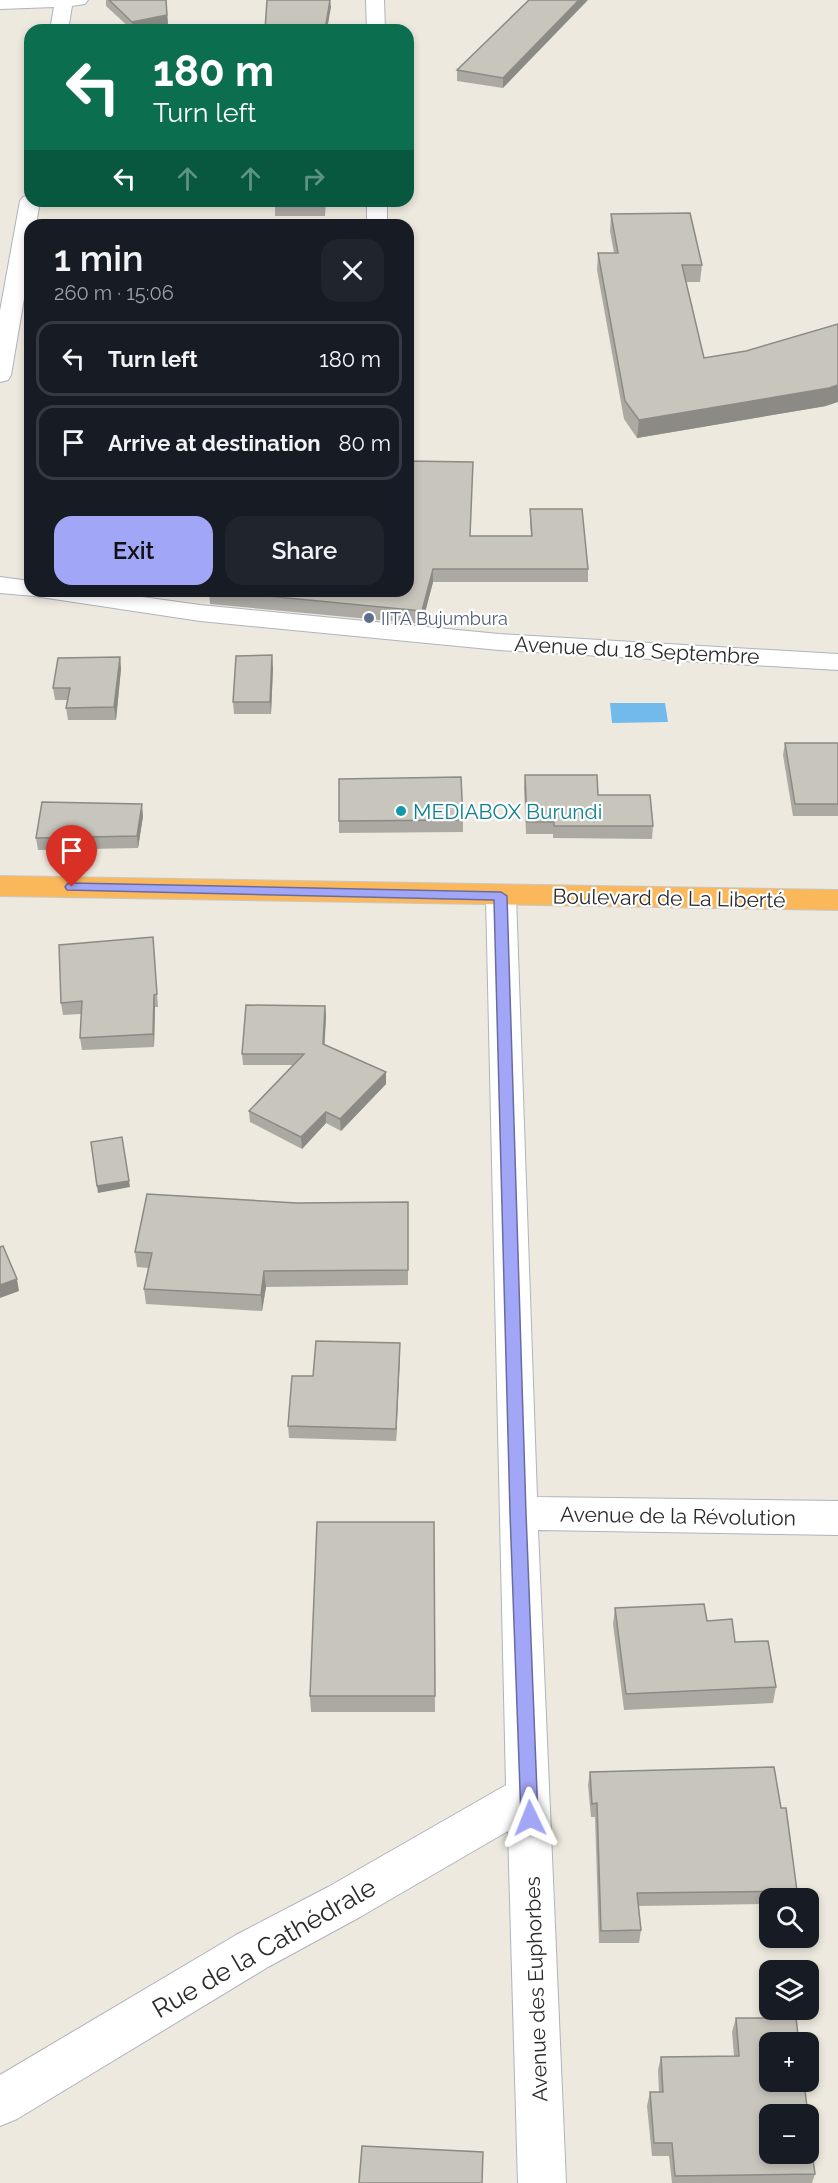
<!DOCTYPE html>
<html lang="en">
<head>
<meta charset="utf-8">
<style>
	body { margin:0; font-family:Raleway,sans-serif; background:#20242c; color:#f1f3f6; height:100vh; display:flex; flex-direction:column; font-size:22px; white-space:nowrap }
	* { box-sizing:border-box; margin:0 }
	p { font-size:20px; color:#9ea1a6 }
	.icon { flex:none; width:33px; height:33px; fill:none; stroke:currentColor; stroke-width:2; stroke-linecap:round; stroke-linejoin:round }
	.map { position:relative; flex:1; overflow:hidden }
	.panel { position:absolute; left:24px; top:219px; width:390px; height:378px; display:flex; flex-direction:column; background:#171b24; border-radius:18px; box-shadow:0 3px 9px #0003 }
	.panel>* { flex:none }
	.top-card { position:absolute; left:24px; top:24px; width:390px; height:183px; border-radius:18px; box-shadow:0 3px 9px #0003; background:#0b6e4f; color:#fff; overflow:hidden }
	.controls { position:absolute; left:759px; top:1888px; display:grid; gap:12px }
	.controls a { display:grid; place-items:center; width:60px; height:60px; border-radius:12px; background:#171b24; box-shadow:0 3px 9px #0003; font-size:30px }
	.pin { position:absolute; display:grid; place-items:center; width:51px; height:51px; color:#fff; margin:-62px -26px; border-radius:50% 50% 50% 0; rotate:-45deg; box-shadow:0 0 6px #0007 }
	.pin .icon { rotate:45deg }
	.me { position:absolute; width:66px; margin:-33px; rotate:358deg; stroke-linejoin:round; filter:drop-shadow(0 0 4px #0008) }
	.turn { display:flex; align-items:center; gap:21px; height:126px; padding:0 30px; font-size:27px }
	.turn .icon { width:78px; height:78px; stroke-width:2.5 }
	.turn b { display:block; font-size:42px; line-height:51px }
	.lanes { display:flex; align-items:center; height:57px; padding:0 30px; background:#0003; justify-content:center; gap:30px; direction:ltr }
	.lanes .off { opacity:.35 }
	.round { display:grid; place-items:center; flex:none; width:63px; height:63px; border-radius:18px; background:#20242c }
	.head { display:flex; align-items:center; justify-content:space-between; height:102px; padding:0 30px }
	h1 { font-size:36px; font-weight:600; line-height:45px }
	.primary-button { display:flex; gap:12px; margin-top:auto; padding:12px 30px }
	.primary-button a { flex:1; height:69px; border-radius:18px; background:#a2a6f6; color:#111; font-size:24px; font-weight:600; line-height:69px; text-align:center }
	.primary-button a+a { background:#20242c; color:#f1f3f6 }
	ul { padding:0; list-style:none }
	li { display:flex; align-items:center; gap:18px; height:75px; margin:0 12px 9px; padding:0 18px; border:3px solid #363941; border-radius:18px }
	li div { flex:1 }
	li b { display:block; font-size:22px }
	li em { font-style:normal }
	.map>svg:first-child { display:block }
</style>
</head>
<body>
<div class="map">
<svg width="838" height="2183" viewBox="0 0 838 2183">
	<rect width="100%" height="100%" fill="#ede9de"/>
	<!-- water -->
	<polygon fill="#73baec" points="610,703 665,703 668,722 612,723"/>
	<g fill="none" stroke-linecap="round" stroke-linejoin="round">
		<defs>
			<g id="street">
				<polygon points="0,0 88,0 85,4 72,6 68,30 50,30 54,7 0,9"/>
				<polygon points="366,0 384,0 385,30 367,30"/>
				<polygon points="30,195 30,201 40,201 36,225 30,225 30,263 11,375 8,380 0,382 0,311 20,201 23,197"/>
				<rect x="367" y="201" width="20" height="24"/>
				<polygon points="0,577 30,581 30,591 99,591 200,605 499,634 838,654 838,670 499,650 200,621 34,596 0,593"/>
				<polygon points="501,886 512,889 516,896 537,1497 838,1501 838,1535 538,1530 566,2183 518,2183 508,1831 360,1917 268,1967 17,2119 0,2126 0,2075 236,1935 328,1887 506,1785 486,896 490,889"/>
			</g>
			<polygon id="highway" points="0,876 838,890 838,910 0,896"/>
		</defs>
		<!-- street casing -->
		<use href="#street" stroke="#b1b2bf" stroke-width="2"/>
		<!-- highway casing -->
		<use href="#highway" stroke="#c8c8c8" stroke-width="2"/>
		<!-- street -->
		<use href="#street" fill="#fff" fill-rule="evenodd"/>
		<!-- highway -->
		<use href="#highway" fill="#fbb85b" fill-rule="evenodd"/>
	</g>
	<!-- wall -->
	<g fill="#aca9a3">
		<polygon points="106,0 166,0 168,25 140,30 132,30 106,6"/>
		<polygon points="529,0 503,88 457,81 457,70"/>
		<polygon points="326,201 325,216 275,216 275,205"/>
		<polygon points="611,214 702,265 700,282 686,282 704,358 826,406 637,438 624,419 597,270 598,253 614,253 610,231"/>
		<polygon points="530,509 588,569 588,582 433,582 422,624 210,604 209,591 408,591 470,536 531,536 530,522"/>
		<polygon points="120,657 121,669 116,720 68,720 66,708 68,700 55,700 53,688"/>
		<polygon points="273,668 271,714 234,714 233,702"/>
		<polygon points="785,743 838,743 838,816 793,816 783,755"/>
		<polygon points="525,775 598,795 653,826 652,839 553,838 553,834 526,834 524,788"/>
		<polygon points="143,816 138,848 38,850 36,838"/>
		<polygon points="463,820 463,832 339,833 339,821"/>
		<polygon points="154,950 158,1007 155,1007 154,1047 82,1050 80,1038 81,1014 63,1015 61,1003"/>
		<polygon points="325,1006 326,1017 324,1044 386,1084 341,1131 326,1123 302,1149 250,1122 249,1111 293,1065 243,1065 242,1054"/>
		<polygon points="408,1202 408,1285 266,1287 262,1311 146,1304 144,1289 148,1268 137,1267 135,1252 297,1203"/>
		<polygon points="400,1343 396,1441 289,1438 288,1426 313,1376"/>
		<polygon points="434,1522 435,1712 311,1712 310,1696"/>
		<polygon points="615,1608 707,1621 735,1642 776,1687 773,1703 624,1710 613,1624"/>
		<polygon points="590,1772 781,1808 797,1891 794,1899 770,1899 770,1904 638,1906 641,1930 639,1943 599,1943 595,1817 591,1817 588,1785"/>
		<polygon points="736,2018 815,2174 812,2183 672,2183 669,2156 652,2156 647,2106 650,2092 659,2092 658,2070 661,2057 734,2056 732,2032"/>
	</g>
	<!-- shaded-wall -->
	<g fill="#8c8a84">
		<polygon points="166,0 168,25 140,30 133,30 132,22"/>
		<polygon points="330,0 331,7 327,30 325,30"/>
		<polygon points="579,0 588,0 503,88 503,78"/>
		<polygon points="838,385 838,402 826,406 637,438 639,420"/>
		<polygon points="433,569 433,582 422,624 422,611"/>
		<polygon points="272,655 273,668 271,714 270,702"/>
		<polygon points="120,657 121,669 116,720 114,707"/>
		<polygon points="142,804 143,816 138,848 137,836"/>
		<polygon points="154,995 155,1007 154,1047 153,1034"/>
		<polygon points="325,1006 326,1017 324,1055 323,1044"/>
		<polygon points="386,1072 386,1084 341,1131 340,1119"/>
		<polygon points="326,1112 326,1123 302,1149 301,1137"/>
		<polygon points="129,1181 130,1187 98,1193 97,1186"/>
		<polygon points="264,1271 266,1287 262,1311 261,1295"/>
		<polygon points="17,1279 19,1291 0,1298 0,1285"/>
		<polygon points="400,1343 400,1356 396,1441 396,1429"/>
	</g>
	<!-- building -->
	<g fill="#c8c5bd" stroke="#8c8a84" stroke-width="1.5">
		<polygon points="109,0 166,0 167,15 132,22"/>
		<polygon points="267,0 330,0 325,30 265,30"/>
		<polygon points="529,0 579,0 503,78 457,70"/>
		<rect x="275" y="201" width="50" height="4"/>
		<polygon points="690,213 702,265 682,265 704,358 746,351 838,324 838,385 829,388 639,420 625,401 598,253 618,253 611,214"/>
		<polygon points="408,461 473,462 470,536 532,536 530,509 582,509 588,569 433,569 422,611 214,591 408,591"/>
		<polygon points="272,655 270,702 233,702 236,656"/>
		<polygon points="120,657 114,707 66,708 70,688 53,688 58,658"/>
		<polygon points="785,743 838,743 838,804 795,804"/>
		<polygon points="525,775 597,775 598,795 650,795 653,826 554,826 554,822 527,822"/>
		<polygon points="461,777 463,820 339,821 339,779"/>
		<polygon points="42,802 142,804 137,836 36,838"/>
		<polygon points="153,937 157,994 154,995 153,1034 80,1038 82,1001 61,1003 59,945"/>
		<polygon points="246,1005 325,1006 323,1044 386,1072 340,1119 326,1112 301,1137 249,1111 304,1054 242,1054"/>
		<polygon points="122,1137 129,1181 97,1186 91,1142"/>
		<polygon points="147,1194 297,1203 408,1202 408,1270 264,1271 261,1295 144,1289 152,1253 135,1252"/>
		<polygon points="3,1246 17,1279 0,1285 0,1247"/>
		<polygon points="316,1341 400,1343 396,1429 288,1426 292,1376 313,1376"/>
		<polygon points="317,1522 434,1522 435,1696 310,1696"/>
		<polygon points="704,1604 707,1621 732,1619 735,1642 768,1641 776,1687 626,1694 615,1608"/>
		<polygon points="774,1767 781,1808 786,1808 797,1891 637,1893 641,1930 601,1931 597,1803 592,1804 590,1772"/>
		<polygon points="736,2018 796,2018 799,2043 770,2043 770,2082 804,2082 808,2115 770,2115 770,2154 808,2154 808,2123 815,2174 675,2176 672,2143 654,2143 650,2092 663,2092 661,2057 739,2056"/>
		<polygon points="362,2146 483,2152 482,2183 359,2183"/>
	</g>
	<!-- route -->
	<polygon fill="#a2a6f6" stroke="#696ca0" stroke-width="1.5" points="72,883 501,892 507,896 526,1513 538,1818 536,1824 530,1826 523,1824 521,1818 510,1513 494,900 67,890 65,887 67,884"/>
	<!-- markers -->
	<circle fill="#5c6f8a" stroke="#fff" stroke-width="2" cx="369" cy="618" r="6"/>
	<circle fill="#0f9aa8" stroke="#fff" stroke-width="2" cx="401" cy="811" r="6"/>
	<g text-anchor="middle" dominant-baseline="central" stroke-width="4.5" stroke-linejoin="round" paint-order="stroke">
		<!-- far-service labels -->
		<g font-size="18" fill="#4e5e75" stroke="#fff" text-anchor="start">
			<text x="381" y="618">IITA Bujumbura</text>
		</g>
		<!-- street labels -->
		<g font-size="21" fill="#2b2b2b" stroke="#fff">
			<text transform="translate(637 650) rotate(3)">Avenue du 18 Septembre</text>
			<text transform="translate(669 898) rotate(1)">Boulevard de La Liberté</text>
			<text transform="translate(678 1516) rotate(1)">Avenue de la Révolution</text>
			<text transform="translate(536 1989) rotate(-92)">Avenue des Euphorbes</text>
		</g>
		<!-- culture labels -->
		<g font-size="21" fill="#0d838f" stroke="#fff" text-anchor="start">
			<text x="413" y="811">MEDIABOX Burundi</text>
		</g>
		<!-- near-street labels -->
		<g font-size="26" fill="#2b2b2b" stroke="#fff">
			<text transform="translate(264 1948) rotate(-30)">Rue de la Cathédrale</text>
		</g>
	</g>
</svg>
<div class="controls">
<a><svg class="icon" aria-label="search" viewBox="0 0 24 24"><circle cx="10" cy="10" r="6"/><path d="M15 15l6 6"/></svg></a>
<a><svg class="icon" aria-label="layers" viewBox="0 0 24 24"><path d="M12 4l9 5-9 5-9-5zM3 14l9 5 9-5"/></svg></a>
<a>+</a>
<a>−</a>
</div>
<div class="pin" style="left:72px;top:887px;background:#d93025"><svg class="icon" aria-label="arrive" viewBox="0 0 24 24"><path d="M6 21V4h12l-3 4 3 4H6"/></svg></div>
<svg class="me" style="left:530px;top:1818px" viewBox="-20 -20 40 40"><path d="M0-17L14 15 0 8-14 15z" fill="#a2a6f6" stroke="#fff" stroke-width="4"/></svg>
<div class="top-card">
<div class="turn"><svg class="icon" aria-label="left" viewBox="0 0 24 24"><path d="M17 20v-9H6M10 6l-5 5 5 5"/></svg><div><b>180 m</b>Turn left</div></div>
<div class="lanes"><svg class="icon" aria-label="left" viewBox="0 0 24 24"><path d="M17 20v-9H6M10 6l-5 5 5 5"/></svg><svg class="icon off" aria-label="ahead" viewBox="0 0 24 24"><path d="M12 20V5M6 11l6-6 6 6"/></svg><svg class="icon off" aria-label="ahead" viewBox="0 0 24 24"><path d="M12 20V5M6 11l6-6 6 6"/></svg><svg class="icon off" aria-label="right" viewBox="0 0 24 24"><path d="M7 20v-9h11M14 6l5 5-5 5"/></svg></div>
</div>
<section class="panel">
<div class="head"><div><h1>1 min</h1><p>260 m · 15:06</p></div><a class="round"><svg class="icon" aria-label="close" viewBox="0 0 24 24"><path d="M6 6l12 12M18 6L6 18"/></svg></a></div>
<ul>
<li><svg class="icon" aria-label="left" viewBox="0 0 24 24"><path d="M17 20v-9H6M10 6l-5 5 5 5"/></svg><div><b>Turn left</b></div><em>180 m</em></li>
<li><svg class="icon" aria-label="arrive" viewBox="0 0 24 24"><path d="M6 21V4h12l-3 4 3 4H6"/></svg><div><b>Arrive at destination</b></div><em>80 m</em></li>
</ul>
<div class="primary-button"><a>Exit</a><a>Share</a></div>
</section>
</div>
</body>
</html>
